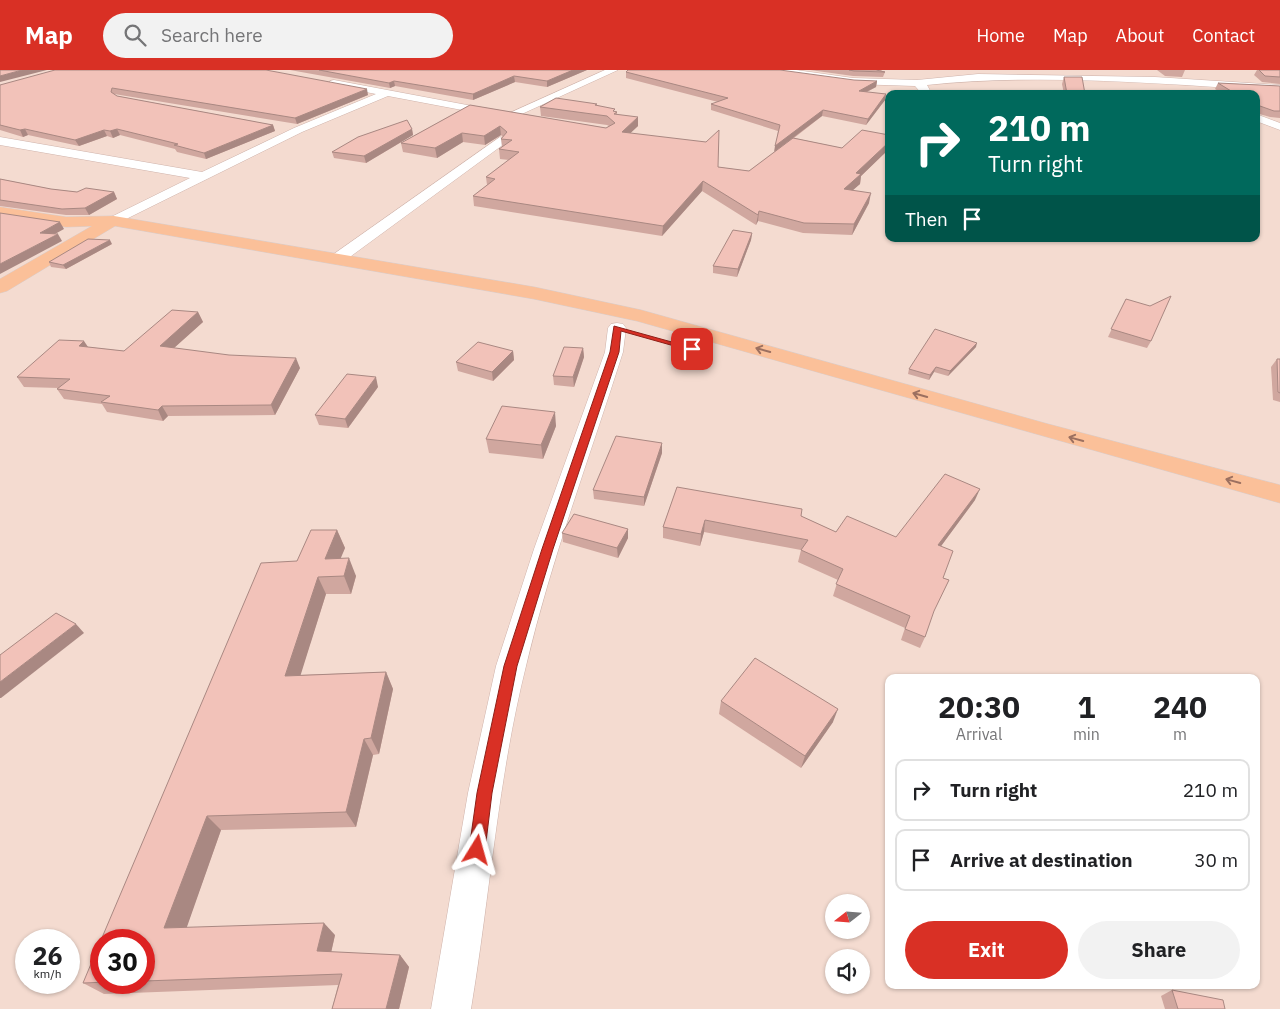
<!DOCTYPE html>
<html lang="en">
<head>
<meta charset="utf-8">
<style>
	body { margin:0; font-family:"IBM Plex Sans",sans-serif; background:#f2f2f2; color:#202124; height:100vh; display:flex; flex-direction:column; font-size:19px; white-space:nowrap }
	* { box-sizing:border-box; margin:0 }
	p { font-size:16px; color:#757577 }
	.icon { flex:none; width:28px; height:28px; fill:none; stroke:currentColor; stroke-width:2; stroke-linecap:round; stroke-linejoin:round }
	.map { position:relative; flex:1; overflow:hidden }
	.side { position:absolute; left:885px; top:604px; width:375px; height:315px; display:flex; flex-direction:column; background:#fff; border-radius:10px; box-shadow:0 1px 4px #0004 }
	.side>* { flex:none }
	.top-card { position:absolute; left:885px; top:20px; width:375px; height:152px; border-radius:10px; box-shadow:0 1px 4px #0004; background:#00695c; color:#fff; overflow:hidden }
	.needle { width:32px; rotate:253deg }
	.buttons { position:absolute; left:825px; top:824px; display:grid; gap:10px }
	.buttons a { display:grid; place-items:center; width:45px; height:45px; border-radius:50%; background:#fff; box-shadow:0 1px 4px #0004; font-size:25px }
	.speed { position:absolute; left:15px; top:859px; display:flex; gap:10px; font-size:25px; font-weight:700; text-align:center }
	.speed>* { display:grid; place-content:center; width:65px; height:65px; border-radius:50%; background:#fff; box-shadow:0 1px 4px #0004; line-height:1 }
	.speed small { font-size:12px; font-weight:400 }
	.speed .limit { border:8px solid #d22; background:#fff; color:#111 }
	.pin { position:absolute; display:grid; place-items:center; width:42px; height:42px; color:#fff; margin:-21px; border-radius:10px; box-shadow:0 2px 8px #0006 }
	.me { position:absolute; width:55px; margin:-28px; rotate:8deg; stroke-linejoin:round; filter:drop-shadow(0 0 4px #0008) }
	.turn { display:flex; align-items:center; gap:18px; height:105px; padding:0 20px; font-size:22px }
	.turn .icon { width:65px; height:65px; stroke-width:2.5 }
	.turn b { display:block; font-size:35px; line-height:42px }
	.then { display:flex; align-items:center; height:48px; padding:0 20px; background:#0003; gap:10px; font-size:19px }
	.eta { display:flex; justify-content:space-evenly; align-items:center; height:85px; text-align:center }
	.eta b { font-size:30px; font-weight:700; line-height:35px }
	.primary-button { display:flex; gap:10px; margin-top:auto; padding:10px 20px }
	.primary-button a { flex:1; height:58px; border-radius:30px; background:#d93025; color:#fff; font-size:20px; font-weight:700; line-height:58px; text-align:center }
	.primary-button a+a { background:#f2f2f2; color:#202124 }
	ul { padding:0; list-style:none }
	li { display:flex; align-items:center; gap:15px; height:62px; margin:0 10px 8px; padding:0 10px; border:2px solid #e0e0e0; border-radius:10px }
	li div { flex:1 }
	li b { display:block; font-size:19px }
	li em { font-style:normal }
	header { display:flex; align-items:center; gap:30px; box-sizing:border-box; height:70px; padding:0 25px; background:#d93025; color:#fff }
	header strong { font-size:24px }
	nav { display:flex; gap:28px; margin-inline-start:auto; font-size:18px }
	.search { width:350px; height:45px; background:#f2f2f2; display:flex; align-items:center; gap:12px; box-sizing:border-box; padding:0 18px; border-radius:28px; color:#757577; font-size:19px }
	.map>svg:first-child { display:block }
</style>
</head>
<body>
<header>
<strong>Map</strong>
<div class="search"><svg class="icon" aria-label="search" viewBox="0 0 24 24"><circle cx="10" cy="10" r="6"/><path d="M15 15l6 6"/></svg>Search here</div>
<nav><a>Home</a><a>Map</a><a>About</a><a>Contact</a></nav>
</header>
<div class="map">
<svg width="1280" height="939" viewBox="0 0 1280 939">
	<rect width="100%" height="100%" fill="#fcebe1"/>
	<!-- residential -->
	<path fill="#f4dbd0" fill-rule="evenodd" d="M0 0H1280V939H0ZM889 24H1256V169H889ZM889 608H1256V915H889ZM834 832H861V860H834ZM26 870H69V912H26ZM101 870H144V912H101ZM834 888H861V915H834Z"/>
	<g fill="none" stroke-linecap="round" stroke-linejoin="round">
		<defs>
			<g id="street">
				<polygon points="605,0 618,0 513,48 509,49 503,46"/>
				<path d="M770 0H796L853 8 917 10 978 4 1155 7 1280 15V21C1163 14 1044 3 927 15L932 24H922L915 16 853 14 775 3Z"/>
				<polygon points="334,10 499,41 505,44 499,47 388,26 302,62 114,155 109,154 107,151 109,148 190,108 0,75 0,67 202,102 294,58 376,24 330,15 330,11"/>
				<polygon points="1256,44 1280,53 1280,60 1256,51"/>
				<polygon points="500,67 506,71 504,74 343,192 331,192 329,189 331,186"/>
				<path d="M617 253 623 254 626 258 623 282C590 386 551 490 526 596 498 708 490 825 471 939H431L468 723 496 596 534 479 605 282 608 258 611 254Z"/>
			</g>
			<polygon id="primary" points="0,137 66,147 114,146 534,217 641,240 1048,354 1280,415 1280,433 637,251 534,229 115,156 7,221 0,223 0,209 92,156 66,157 0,147"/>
		</defs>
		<!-- street casing -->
		<use href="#street" stroke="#cfb3ab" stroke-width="1"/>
		<!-- primary casing -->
		<use href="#primary" stroke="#d8cdcc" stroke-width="1"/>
		<!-- street -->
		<use href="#street" fill="#fff" fill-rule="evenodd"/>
		<!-- primary -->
		<use href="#primary" fill="#fbc099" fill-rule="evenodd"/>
	</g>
	<!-- wall -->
	<g fill="#d0a79f">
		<polygon points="290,0 587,0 547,17 515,12 473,30 395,16 390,18"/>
		<polygon points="810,0 882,0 881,1 885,2 883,7 853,6"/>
		<polygon points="1157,0 1185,0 1182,7 1165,6"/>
		<polygon points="1257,0 1280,0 1280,14 1262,12 1254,5"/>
		<polygon points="626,2 877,11 876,17 867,22 885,30 866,55 822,46 794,68 842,78 889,65 889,79 861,106 860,114 852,120 869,133 852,165 803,163 758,151 756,155 702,121 662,166 474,136 473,126 487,115 486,107 509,90 500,89 499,79 502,77 501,69 503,67 501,65 485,75 463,72 437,88 403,82 401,73 470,35 606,58 609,56 607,55 541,46 540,37 597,35 617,42 617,45 638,56 630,63 718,97 749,101 775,82 778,61 711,40 711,34 718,32 626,8"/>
		<polygon points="1064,7 1085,24 1064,24 1062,14"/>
		<polygon points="1218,13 1280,16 1280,48 1270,47 1256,43 1256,24 1223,24 1215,19"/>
		<polygon points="0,15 368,25 297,54 114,24 117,26 273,55 275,61 206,89 177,82 175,79 120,65 113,68 107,66 79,76 28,65 23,67 0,60"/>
		<polygon points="412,59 413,65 366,93 334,88 332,82"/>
		<polygon points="0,109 51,119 77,122 114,122 117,129 89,145 66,145 0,136"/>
		<polygon points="752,163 751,170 737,207 713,203 713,196"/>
		<polygon points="112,174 66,199 51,197 49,192"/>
		<polygon points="1126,229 1151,271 1147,278 1108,267"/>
		<polygon points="198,242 203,252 174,278 300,298 275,345 168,346 163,351 107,342 102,334 64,329 57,319 59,318 24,317 17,307 88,277 124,281"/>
		<polygon points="976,277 948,306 934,302 929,310 908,304 909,299"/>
		<polygon points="583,278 584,287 574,317 554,315 553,306"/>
		<polygon points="513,281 514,290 493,311 458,301 456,292"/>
		<polygon points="1277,289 1280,289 1280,332 1273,330 1271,297"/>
		<polygon points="378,317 348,358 319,355 315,345"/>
		<polygon points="556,356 543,389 489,383 486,369"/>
		<polygon points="662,373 662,383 644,436 594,429 593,420"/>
		<polygon points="677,417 801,446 836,462 896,467 975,430 941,476 943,508 949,510 932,544 925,567 920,578 901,570 905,558 833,526 838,510 798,492 801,480 704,462 700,476 663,468 663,457"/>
		<polygon points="628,459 628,468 618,488 563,472 562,463"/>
		<polygon points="337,460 345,478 340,488 356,506 351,524 326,524 300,605 386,602 393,619 379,684 373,685 356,757 221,760 186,858 335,865 331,882 400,885 409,897 399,939 332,939 338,915 104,924 83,913 144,912 144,870 297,491"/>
		<polygon points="721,631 833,652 801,698 719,644"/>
		<polygon points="1172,920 1225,939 1165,939 1161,926"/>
	</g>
	<!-- shaded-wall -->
	<g fill="#a98882">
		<polygon points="22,0 47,0 0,12 0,6"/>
		<polygon points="573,0 587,0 547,17 547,11"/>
		<polygon points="514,6 515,12 473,30 473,24"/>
		<polygon points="394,11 395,16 390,18 389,13"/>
		<polygon points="877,11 876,17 858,26 859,21"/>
		<polygon points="367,19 368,25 297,54 295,48"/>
		<polygon points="886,24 885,30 866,55 868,49"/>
		<polygon points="823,40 822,46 774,82 775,76"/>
		<polygon points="638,47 638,56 622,71 622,62"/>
		<polygon points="273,55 275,61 206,89 204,83"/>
		<polygon points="500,56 501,65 485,75 484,66"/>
		<polygon points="25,59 28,65 23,67 20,60"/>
		<polygon points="117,59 120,65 113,68 110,61"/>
		<polygon points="412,59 413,65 366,93 364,86"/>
		<polygon points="104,60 107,66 79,76 75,70"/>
		<polygon points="462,63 463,72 437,88 435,78"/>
		<polygon points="889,72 889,79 861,106 860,114 843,129 844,119 856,103"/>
		<polygon points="703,111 702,121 662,166 663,156"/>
		<polygon points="114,122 117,129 89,145 85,138"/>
		<polygon points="871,123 869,133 852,165 854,154"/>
		<polygon points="759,141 758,151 756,155 758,145"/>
		<polygon points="60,152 64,159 44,170 40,163"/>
		<polygon points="752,163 751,170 737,207 738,199"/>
		<polygon points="58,164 62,171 0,204 0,194"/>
		<polygon points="110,170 112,174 66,199 63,195"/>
		<polygon points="198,242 203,252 165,286 160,276"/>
		<polygon points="84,271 90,280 79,276"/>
		<polygon points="977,273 976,277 948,306 950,301"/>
		<polygon points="583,278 584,287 574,317 573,307"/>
		<polygon points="513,281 514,290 493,311 492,302"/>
		<polygon points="296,288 300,298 275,345 271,335"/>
		<polygon points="936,297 934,302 929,310 930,305"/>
		<polygon points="376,307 378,317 348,358 345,349"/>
		<polygon points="162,336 168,346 163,351 158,340"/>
		<polygon points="555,342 556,356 543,389 541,375"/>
		<polygon points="662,373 662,383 644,436 644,427"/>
		<polygon points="980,419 975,430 933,487 938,475"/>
		<polygon points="705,450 704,462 700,476 701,464"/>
		<polygon points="628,459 628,468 618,488 617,478"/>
		<polygon points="337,460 345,478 333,507 325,489"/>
		<polygon points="349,488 356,506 351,524 344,506"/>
		<polygon points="318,507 326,524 295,623 285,606"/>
		<polygon points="76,554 84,563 1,628 0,628 0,612"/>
		<polygon points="386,602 393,619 379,684 371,668"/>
		<polygon points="838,639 833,652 801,698 805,686"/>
		<polygon points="364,669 373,685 356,757 346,742"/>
		<polygon points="207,746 221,760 182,871 164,858"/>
		<polygon points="324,853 335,865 329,892 317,881"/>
		<polygon points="400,885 409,897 399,939 386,939"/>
	</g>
	<!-- building -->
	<g fill="#f2c2b9" stroke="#a98882">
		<polygon points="0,0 22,0 0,6"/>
		<polygon points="55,0 266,0 367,19 295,48 112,18 111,22 117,26 273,55 204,83 174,75 178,74 117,59 110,61 104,60 75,70 25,59 20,60 0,55 0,15"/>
		<polygon points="319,0 573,0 547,11 514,6 473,24 394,11 389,13"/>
		<polygon points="628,0 780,0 854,10 877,11 859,21 886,24 868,49 823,40 775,76 780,55 711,34 728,28 626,2"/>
		<polygon points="849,0 876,0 885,2 854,1"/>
		<polygon points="1259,0 1280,0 1280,7 1265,6"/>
		<polygon points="1064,7 1082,7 1085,24 1067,24"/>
		<polygon points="1218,13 1280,16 1280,41 1274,41 1260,36 1258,38 1256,37 1256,24 1236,24"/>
		<polygon points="556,28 597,34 595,35 615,39 613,41 617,42 614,44 638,47 622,62 706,72 719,60 718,97 749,101 793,68 842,78 862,60 889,65 889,72 856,103 861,104 844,119 871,123 854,154 804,153 759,141 758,145 703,111 663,156 473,126 495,109 486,107 519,82 499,79 512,70 501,69 507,62 500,56 484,66 462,63 435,78 401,73 470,35 606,58 615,53 607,46 540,37"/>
		<polygon points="407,50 412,59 364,86 332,82 358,67"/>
		<polygon points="0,109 51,119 77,122 86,118 114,122 85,138 62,139 0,130"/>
		<polygon points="0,143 60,152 40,163 58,164 0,194"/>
		<polygon points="733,160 752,163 738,199 713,196"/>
		<polygon points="88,169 110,170 63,195 49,192"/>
		<polygon points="1171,226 1151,271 1111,259 1126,229 1150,236"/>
		<polygon points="172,240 198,242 160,276 229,285 296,288 271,335 162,336 158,340 101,332 110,326 57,319 70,309 17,307 59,270 84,271 79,276 124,281"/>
		<polygon points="935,259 977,273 950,301 936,297 930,305 909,299"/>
		<polygon points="478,272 513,281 492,302 456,292"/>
		<polygon points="564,277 583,278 573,307 553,306"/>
		<polygon points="1277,289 1280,289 1280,323 1278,322"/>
		<polygon points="347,304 376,307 345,349 315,345"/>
		<polygon points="502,336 555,342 541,375 486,369"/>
		<polygon points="616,366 662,373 644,427 593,420"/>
		<polygon points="945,404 980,419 938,475 953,481 943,508 949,510 934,541 925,567 905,559 910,546 836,514 843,499 801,480 808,470 705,450 701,464 663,457 677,417 802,439 801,446 836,462 847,446 896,467"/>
		<polygon points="574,444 628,459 617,478 562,463"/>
		<polygon points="311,460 337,460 325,489 349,488 344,506 318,507 285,606 386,602 371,668 364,669 346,742 207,746 164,858 324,853 317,881 400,885 386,939 332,939 342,904 144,911 144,870 101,870 261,493 297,491"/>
		<polygon points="56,543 76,554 0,612 0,585"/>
		<polygon points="755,588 838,639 805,686 721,631"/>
		<polygon points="101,870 101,912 107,912 83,913"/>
		<polygon points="1172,920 1223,930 1225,939 1178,939"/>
	</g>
	<!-- one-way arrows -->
	<defs><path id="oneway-shaft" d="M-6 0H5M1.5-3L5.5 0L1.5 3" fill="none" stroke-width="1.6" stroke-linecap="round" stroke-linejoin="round" transform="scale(1.25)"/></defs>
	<g stroke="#9c7060">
		<use href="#oneway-shaft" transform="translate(763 280) rotate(-164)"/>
		<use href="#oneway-shaft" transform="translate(920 325) rotate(-164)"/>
		<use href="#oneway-shaft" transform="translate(1076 369) rotate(-165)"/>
		<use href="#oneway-shaft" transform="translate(1233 411) rotate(-165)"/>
	</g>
	<!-- route -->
	<polygon fill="#d93025" stroke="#8d1f18" points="614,256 697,279 692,281 621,261 619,282 553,479 517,596 492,723 485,780 482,786 477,788 471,786 469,780 477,723 504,596 542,479 610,282"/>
</svg>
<div class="buttons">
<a><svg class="needle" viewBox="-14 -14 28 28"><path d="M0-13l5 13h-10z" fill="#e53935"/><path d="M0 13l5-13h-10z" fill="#757577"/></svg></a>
<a><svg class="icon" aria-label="sound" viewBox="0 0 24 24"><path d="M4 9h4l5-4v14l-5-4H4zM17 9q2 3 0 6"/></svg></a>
</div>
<div class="speed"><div>26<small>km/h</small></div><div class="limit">30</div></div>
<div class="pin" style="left:692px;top:279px;background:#d93025"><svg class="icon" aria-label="arrive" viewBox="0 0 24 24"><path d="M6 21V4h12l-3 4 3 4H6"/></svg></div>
<svg class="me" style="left:477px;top:780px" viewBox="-20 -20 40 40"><path d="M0-17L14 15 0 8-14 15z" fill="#d93025" stroke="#fff" stroke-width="4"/></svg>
<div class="top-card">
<div class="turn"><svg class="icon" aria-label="right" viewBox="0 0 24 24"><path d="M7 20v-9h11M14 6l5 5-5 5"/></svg><div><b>210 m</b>Turn right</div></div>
<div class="then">Then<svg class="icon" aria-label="arrive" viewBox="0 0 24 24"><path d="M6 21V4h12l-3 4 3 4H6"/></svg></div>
</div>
<section class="side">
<div class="eta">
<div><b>20:30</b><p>Arrival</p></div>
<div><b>1</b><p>min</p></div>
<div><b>240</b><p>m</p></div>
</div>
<ul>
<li><svg class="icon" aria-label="right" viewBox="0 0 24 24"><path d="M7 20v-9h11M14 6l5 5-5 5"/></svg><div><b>Turn right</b></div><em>210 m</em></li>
<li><svg class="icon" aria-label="arrive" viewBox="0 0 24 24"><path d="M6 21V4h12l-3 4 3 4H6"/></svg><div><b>Arrive at destination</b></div><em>30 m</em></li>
</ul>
<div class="primary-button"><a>Exit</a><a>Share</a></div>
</section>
</div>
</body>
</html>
